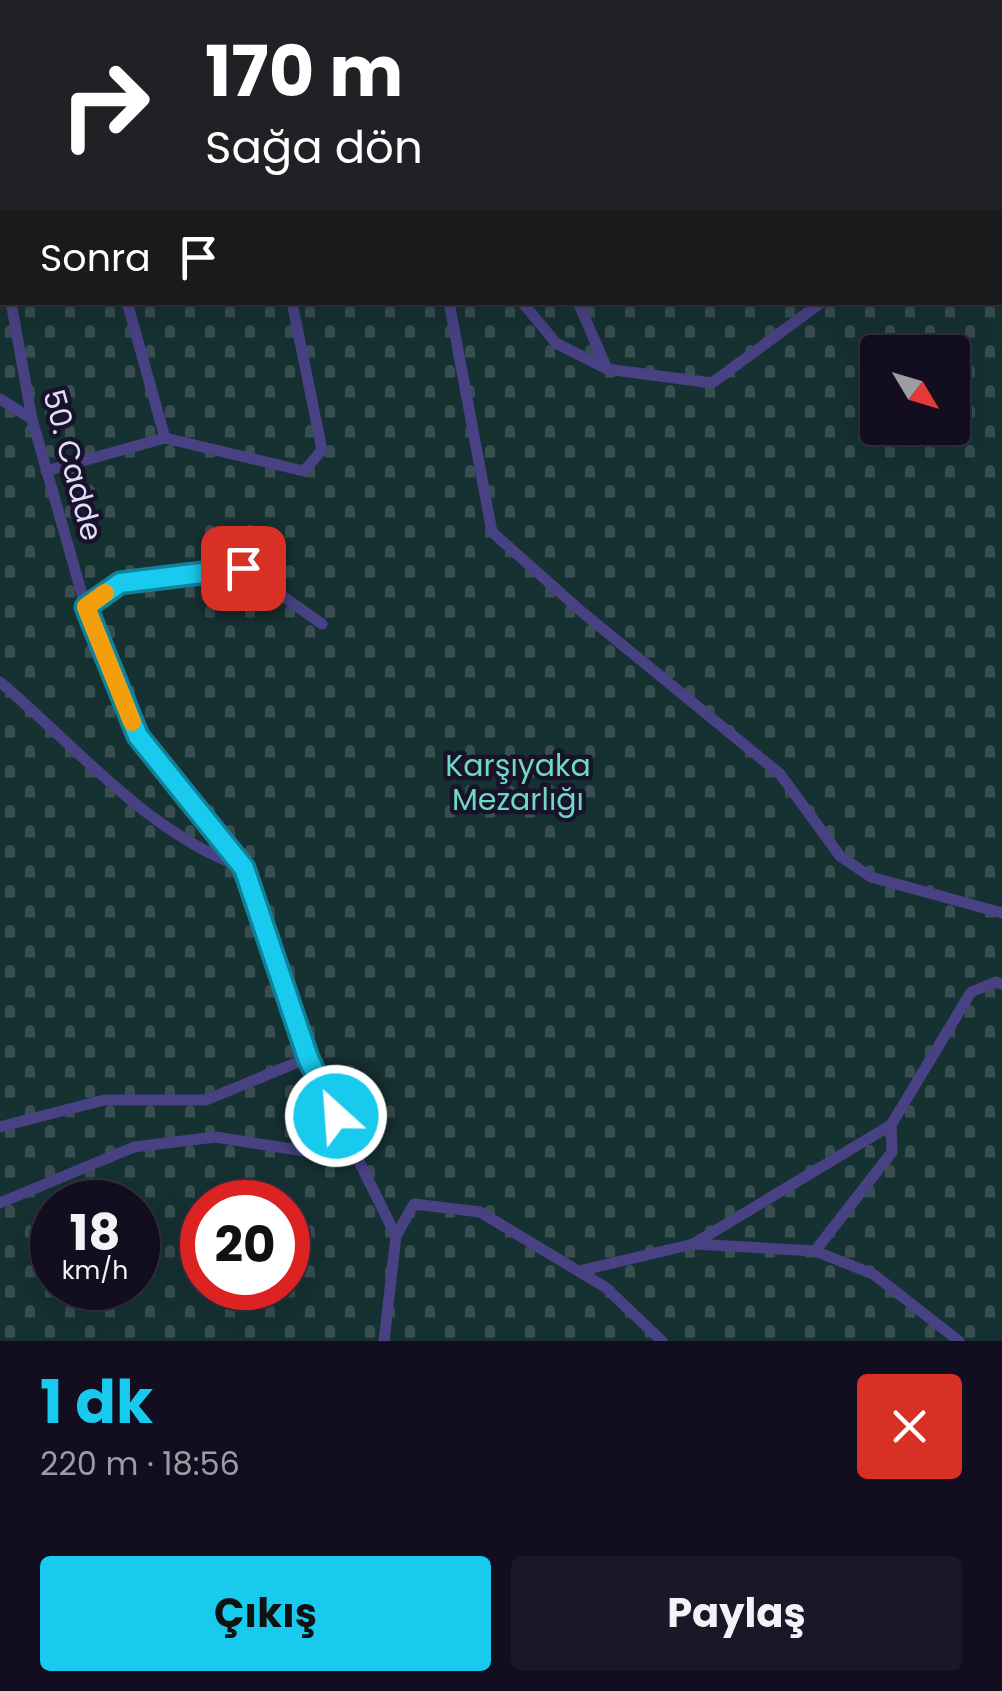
<!DOCTYPE html>
<html lang="tr">
<head>
<meta charset="utf-8">
<style>
	body { margin:0; font-family:Poppins,sans-serif; background:#1b1728; color:#f1f3f6; height:100vh; display:flex; flex-direction:column; font-size:38px; white-space:nowrap }
	* { box-sizing:border-box; margin:0 }
	p { font-size:32px; color:#9c9ca4 }
	.icon { flex:none; width:55px; height:55px; fill:none; stroke:currentColor; stroke-width:2; stroke-linecap:round; stroke-linejoin:round }
	.map { position:relative; height:1341px; overflow:hidden }
	.details { display:flex; flex-direction:column; background:#120e1f; flex:1 }
	.details>* { flex:none }
	.top-card { position:absolute; left:0px; top:0px; width:1002px; height:305px; box-shadow:0 10px 40px #0002,0 0 0 2px #312e3d; background:#202124; color:#fff; overflow:hidden }
	.needle { width:65px; rotate:128deg }
	.fabs { position:absolute; left:860px; top:335px; display:grid; gap:20px }
	.fabs a { display:grid; place-items:center; width:110px; height:110px; border-radius:10px; background:#120e1f; box-shadow:0 10px 40px #0002,0 0 0 2px #312e3d; font-size:50px }
	.speed { position:absolute; left:30px; top:1180px; display:flex; gap:20px; font-size:50px; font-weight:700; text-align:center }
	.speed>* { display:grid; place-content:center; width:130px; height:130px; border-radius:50%; background:#120e1f; box-shadow:0 10px 40px #0002,0 0 0 2px #312e3d; line-height:1 }
	.speed small { font-size:25px; font-weight:400 }
	.speed .limit { border:15px solid #d22; background:#fff; color:#111 }
	.pin { position:absolute; display:grid; place-items:center; width:85px; height:85px; color:#fff; margin:-42px; border-radius:20px; box-shadow:0 5px 15px #0006 }
	.me { position:absolute; width:110px; margin:-55px; rotate:334deg; stroke-linejoin:round; filter:drop-shadow(0 0 8px #0008) }
	.turn { display:flex; align-items:center; gap:35px; height:210px; padding:0 40px; font-size:45px }
	.turn .icon { width:130px; height:130px; stroke-width:2.5 }
	.turn b { display:block; font-size:70px; line-height:85px }
	.then { display:flex; align-items:center; height:95px; padding:0 40px; background:#0003; gap:20px; font-size:38px }
	.round { display:grid; place-items:center; flex:none; width:105px; height:105px; border-radius:10px; background:#1b1728 }
	.headline { display:flex; align-items:center; justify-content:space-between; height:170px; padding:0 40px }
	h1 { font-size:60px; font-weight:700; line-height:75px; color:#18caed }
	.primary-button { display:flex; gap:20px; margin-top:auto; padding:20px 40px }
	.primary-button a { flex:1; height:115px; border-radius:10px; background:#18caed; color:#111; font-size:40px; font-weight:700; line-height:115px; text-align:center }
	.primary-button a+a { background:#1b1728; color:#f1f3f6 }
	.map>svg:first-child { display:block }
</style>
</head>
<body>
<div class="map">
<svg width="1002" height="1341" viewBox="0 0 1002 1341">
	<defs>
		<pattern id="cemetery-stones" width="16" height="16" patternUnits="userSpaceOnUse" patternTransform="scale(2.5)"><rect width="16" height="16" fill="#163132"/><path d="M2 7V4a2 2 0 0 1 4 0v3zM10 15v-3a2 2 0 0 1 4 0v3z" fill="#384e51"/></pattern>
	</defs>
	<rect width="100%" height="100%" fill="#181329"/>
	<!-- cemetery -->
	<path fill="url(#cemetery-stones)" fill-rule="evenodd" d="M0 0H1002V1341H0ZM2 2H1000V302H2ZM878 352H952V428H878ZM52 1202H138V1288H52ZM202 1202H288V1288H202Z"/>
	<g fill="none" stroke-linecap="round" stroke-linejoin="round">
		<!-- lane -->
		<g stroke="#484184" stroke-width="11">
			<polyline points="34,0 39,2"/>
			<polyline points="172,0 174,2"/>
			<polyline points="310,0 312,2"/>
			<polyline points="910,0 913,2"/>
			<polyline points="23,2 23,0"/>
			<polyline points="647,2 648,0"/>
			<polyline points="1000,84 1002,86"/>
			<polyline points="0,118 2,105"/>
			<polyline points="1000,164 1002,161"/>
			<polyline points="0,172 2,171"/>
			<polyline points="0,240 2,255"/>
			<polyline points="11,302 32,419 91,626 138,736 243,868 308,1058 396,1236 384,1341"/>
			<polyline points="127,302 165,438"/>
			<polyline points="449,302 492,532 582,612 780,774 840,856 871,877 1002,913"/>
			<polyline points="522,302 556,343 607,369 712,383 822,302"/>
			<polyline points="578,302 607,369"/>
			<polyline points="0,399 32,419"/>
			<polyline points="46,471 165,438 304,471 322,450 292,302"/>
			<polyline points="85,607 120,583 243,568 322,624"/>
			<path d="M0 682C77 747 144 830 241 867"/>
			<polyline points="0,1127 104,1100 206,1100 308,1058"/>
			<polyline points="0,1203 134,1147 215,1137 317,1153 351,1145"/>
			<polyline points="396,1236 414,1204 480,1212 605,1287 662,1341"/>
			<polyline points="693,1244 815,1251 873,1274 959,1341"/>
			<polyline points="815,1251 892,1152 891,1125"/>
			<polyline points="579,1271 693,1244 891,1125 971,992 996,982 1002,984"/>
		</g>
	</g>
	<g fill="none" stroke-linecap="round" stroke-linejoin="round">
		<defs>
			<polyline id="route" points="243,568 120,583 86,607 138,736 244,868 308,1058 336,1116"/>
		</defs>
		<!-- route casing -->
		<use href="#route" stroke="#10839a" stroke-width="25"/>
		<!-- route -->
		<use href="#route" stroke="#18caed" stroke-width="18"/>
		<!-- slow -->
		<polyline stroke="#f59e0b" stroke-width="18" points="105,593 86,607 132,722"/>
	</g>
	<g text-anchor="middle" dominant-baseline="central" stroke-width="9" stroke-linejoin="round" paint-order="stroke">
		<!-- street labels -->
		<g font-size="30" fill="#e2ddfc" stroke="#181329">
			<text transform="translate(73 465) rotate(75)">50. Cadde</text>
		</g>
		<!-- park labels -->
		<g font-size="30" fill="#6dd8c4" stroke="#181329">
			<text x="518" y="765">Karşıyaka<tspan x="518" dy="34">Mezarlığı</tspan></text>
		</g>
	</g>
</svg>
<div class="fabs">
<a><svg class="needle" viewBox="-14 -14 28 28"><path d="M0-13l5 13h-10z" fill="#e53935"/><path d="M0 13l5-13h-10z" fill="#9c9ca4"/></svg></a>
</div>
<div class="speed"><div>18<small>km/h</small></div><div class="limit">20</div></div>
<div class="pin" style="left:243px;top:568px;background:#d93025"><svg class="icon" aria-label="arrive" viewBox="0 0 24 24"><path d="M6 21V4h12l-3 4 3 4H6"/></svg></div>
<svg class="me" style="left:336px;top:1116px" viewBox="-20 -20 40 40"><circle r="17" fill="#18caed" stroke="#fff" stroke-width="3"/><path d="M0-11L8 9 0 5-8 9z" fill="#fff"/></svg>
<div class="top-card">
<div class="turn"><svg class="icon" aria-label="right" viewBox="0 0 24 24"><path d="M7 20v-9h11M14 6l5 5-5 5"/></svg><div><b>170 m</b>Sağa dön</div></div>
<div class="then">Sonra<svg class="icon" aria-label="arrive" viewBox="0 0 24 24"><path d="M6 21V4h12l-3 4 3 4H6"/></svg></div>
</div>
</div>
<section class="details">
<div class="headline"><div><h1>1 dk</h1><p>220 m · 18:56</p></div><a class="round" style="background:#d93025;color:#fff"><svg class="icon" aria-label="close" viewBox="0 0 24 24"><path d="M6 6l12 12M18 6L6 18"/></svg></a></div>
<div class="primary-button"><a>Çıkış</a><a>Paylaş</a></div>
</section>
</body>
</html>
